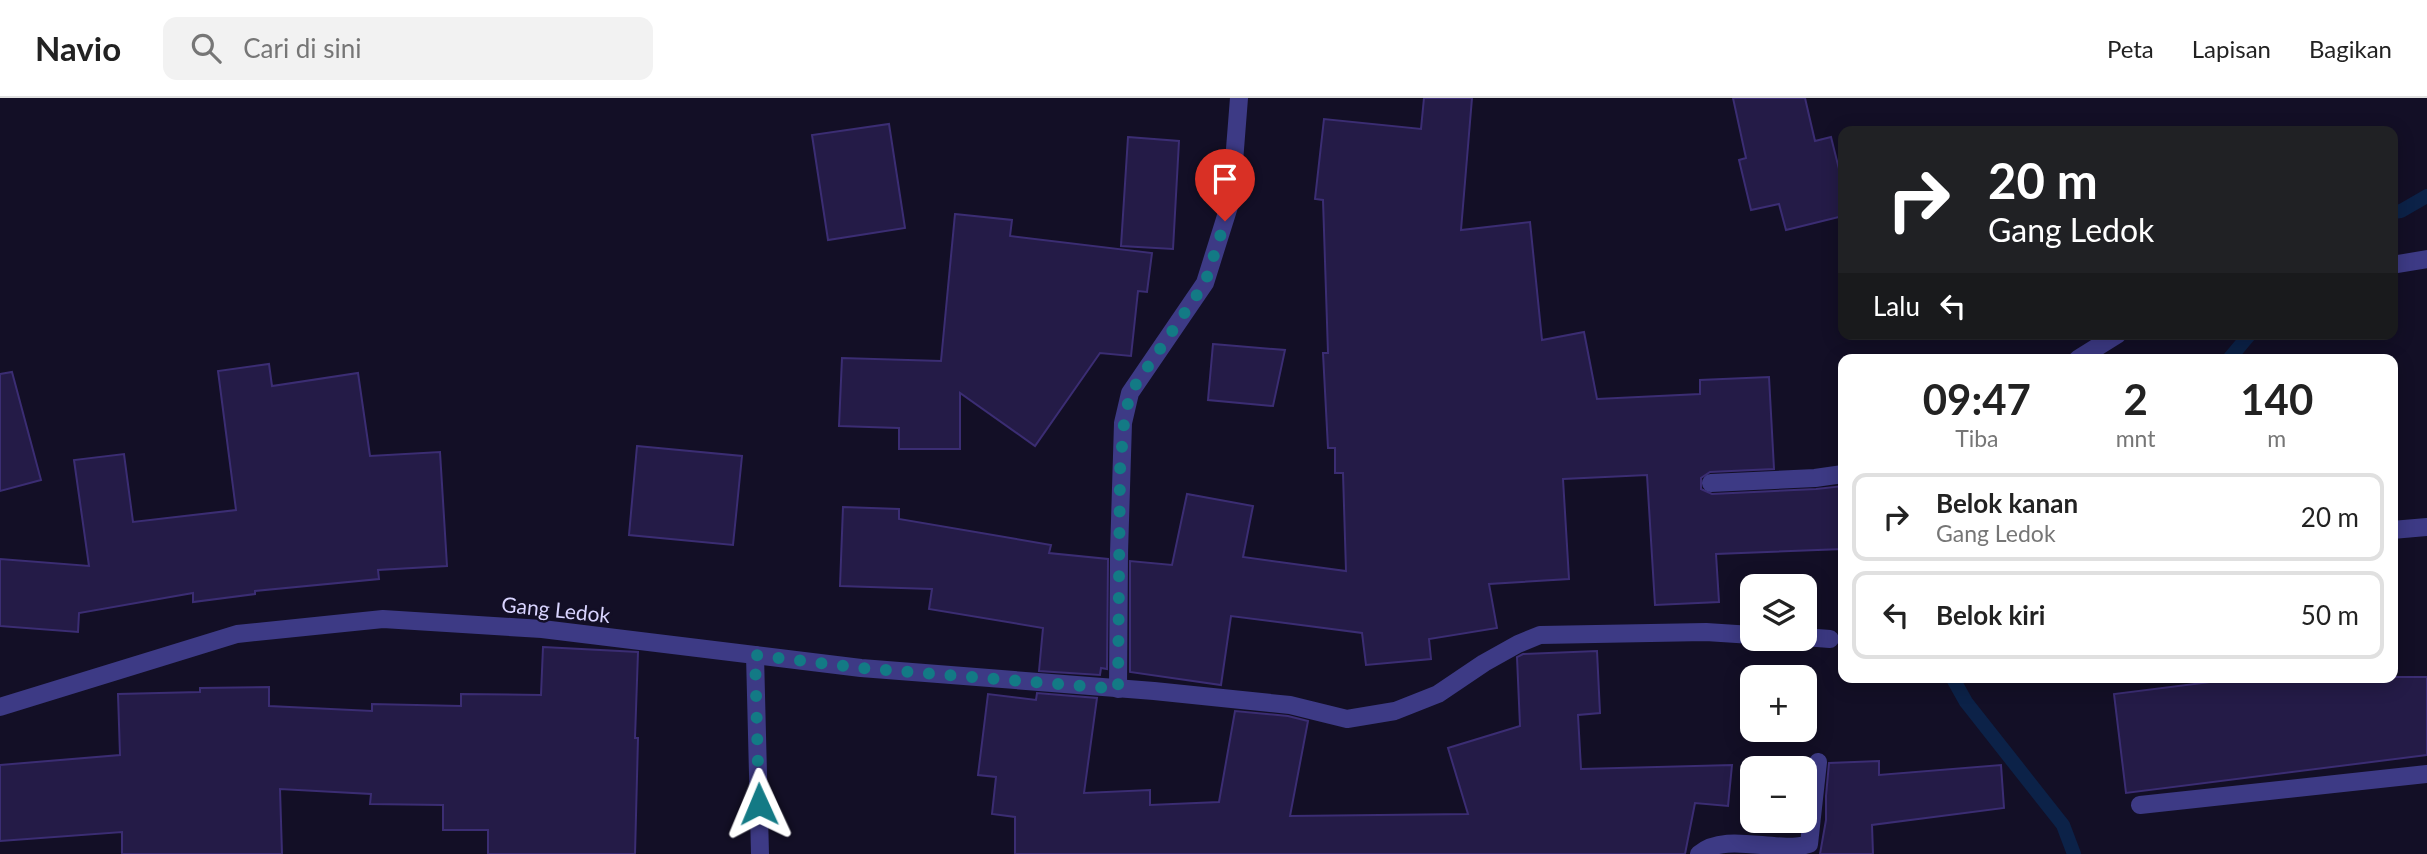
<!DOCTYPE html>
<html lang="id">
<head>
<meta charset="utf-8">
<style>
	body { margin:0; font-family:Lato,sans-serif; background:#f2f2f2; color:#222; height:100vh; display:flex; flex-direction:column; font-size:26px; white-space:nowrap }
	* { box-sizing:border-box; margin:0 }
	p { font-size:23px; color:#767676 }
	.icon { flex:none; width:38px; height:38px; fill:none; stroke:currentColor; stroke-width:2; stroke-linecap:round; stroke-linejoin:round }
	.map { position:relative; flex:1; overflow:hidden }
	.panel { position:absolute; left:1838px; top:256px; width:560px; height:329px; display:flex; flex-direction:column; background:#fff; border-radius:14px; box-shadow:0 4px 18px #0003 }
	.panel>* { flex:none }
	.guide { position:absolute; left:1838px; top:28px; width:560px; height:214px; border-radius:14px; box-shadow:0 4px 18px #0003; background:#202124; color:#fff; overflow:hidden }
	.tools { position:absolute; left:1740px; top:476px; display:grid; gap:14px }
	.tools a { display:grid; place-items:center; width:77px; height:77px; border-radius:14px; background:#fff; box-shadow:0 4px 18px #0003; font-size:35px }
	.pin { position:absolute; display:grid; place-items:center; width:60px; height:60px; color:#fff; margin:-72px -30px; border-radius:50% 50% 50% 0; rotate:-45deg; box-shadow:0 0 7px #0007 }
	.pin .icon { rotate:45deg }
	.me { position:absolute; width:77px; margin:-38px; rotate:359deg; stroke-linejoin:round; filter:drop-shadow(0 0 5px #0008) }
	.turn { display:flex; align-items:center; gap:24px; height:147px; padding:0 35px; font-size:32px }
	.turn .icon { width:91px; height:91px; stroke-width:2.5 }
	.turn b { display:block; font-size:49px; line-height:60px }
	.then { display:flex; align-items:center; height:66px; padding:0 35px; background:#0003; gap:14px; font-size:26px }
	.eta { display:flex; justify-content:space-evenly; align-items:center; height:119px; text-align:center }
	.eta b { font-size:42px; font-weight:700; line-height:49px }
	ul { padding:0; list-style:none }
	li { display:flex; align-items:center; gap:21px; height:88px; margin:0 14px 10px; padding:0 21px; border:4px solid #e0e0e0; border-radius:14px }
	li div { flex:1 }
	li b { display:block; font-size:26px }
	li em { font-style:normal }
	header { display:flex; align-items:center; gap:42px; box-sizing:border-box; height:98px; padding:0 35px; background:#fff; border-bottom:2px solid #e0e0e0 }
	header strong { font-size:33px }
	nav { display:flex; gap:38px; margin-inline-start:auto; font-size:24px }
	.search { width:490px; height:63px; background:#f2f2f2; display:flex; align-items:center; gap:18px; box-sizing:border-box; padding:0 24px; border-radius:14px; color:#767676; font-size:26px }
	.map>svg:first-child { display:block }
</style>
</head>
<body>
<header>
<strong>Navio</strong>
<div class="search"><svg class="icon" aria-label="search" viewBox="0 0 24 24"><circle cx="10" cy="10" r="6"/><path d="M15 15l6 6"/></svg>Cari di sini</div>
<nav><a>Peta</a><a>Lapisan</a><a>Bagikan</a></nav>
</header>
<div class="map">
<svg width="2427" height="756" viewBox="0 0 2427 756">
	<rect width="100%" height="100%" fill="#130f26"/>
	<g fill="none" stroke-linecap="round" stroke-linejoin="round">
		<!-- stream -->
		<g stroke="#0c2248" stroke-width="14">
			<polyline points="2392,114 2401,113 2427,98"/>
			<polyline points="2229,261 2250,236"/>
			<polyline points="1952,579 1966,604 2063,727 2074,756"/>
		</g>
	</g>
	<!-- building -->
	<g fill="#241b47" stroke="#3b2d73" stroke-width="2">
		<polygon points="1424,0 1472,0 1461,132 1530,124 1542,242 1584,234 1597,301 1700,296 1700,282 1769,279 1774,371 1710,374 1701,380 1701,391 1712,396 1816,391 1843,388 1843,451 1716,456 1719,504 1655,507 1647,377 1563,381 1569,481 1489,486 1497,530 1429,541 1431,561 1366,567 1362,535 1231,518 1221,587 1130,574 1130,463 1172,467 1187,396 1253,408 1243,459 1346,473 1343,375 1335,375 1335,350 1328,350 1323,255 1328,255 1323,102 1315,101 1324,21 1421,31"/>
		<polygon points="1733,0 1805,0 1815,43 1831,39 1843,87 1843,118 1786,132 1779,106 1751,112 1739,62 1746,60"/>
		<polygon points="889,26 905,130 828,142 812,37"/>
		<polygon points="1128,39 1179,43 1173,151 1121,148"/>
		<polygon points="955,116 1012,122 1010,138 1152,155 1147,194 1138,193 1131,258 1100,255 1035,348 960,295 960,351 899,351 899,330 839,328 842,260 941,263"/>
		<polygon points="1213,246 1285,252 1273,308 1208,302"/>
		<polygon points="269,266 272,288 358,275 370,358 440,354 447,468 378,472 379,481 255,493 255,496 193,504 193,495 79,515 78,534 0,528 0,461 89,468 74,362 124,356 133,424 236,412 218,273"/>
		<polygon points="12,274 41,382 0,393 0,276"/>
		<polygon points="637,348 742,358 733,447 629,437"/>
		<polygon points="843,409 899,411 899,421 1051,447 1049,455 1108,461 1107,571 1101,570 1100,577 1039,573 1043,530 929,511 932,491 840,488"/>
		<polygon points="543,549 638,554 635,640 638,640 635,756 488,756 488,732 443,732 443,707 370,706 371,696 280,691 282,756 122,756 122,734 0,743 0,667 120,657 118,596 200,594 200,590 269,589 269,608 372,613 372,606 461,608 461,596 541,597"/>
		<polygon points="1597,553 1600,615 1578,617 1581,671 1732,667 1728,708 1695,705 1685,756 1015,756 1015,719 992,716 996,679 978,677 988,596 1036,602 1037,595 1097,600 1084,695 1150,692 1150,707 1219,704 1235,613 1288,618 1308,623 1290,718 1468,716 1448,650 1520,628 1517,559 1523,556"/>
		<polygon points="2250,579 2427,579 2427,657 2126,695 2114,596"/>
		<polygon points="1879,663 1879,677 2001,667 2004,710 1872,727 1873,756 1820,756 1826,722 1826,698 1829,665"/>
	</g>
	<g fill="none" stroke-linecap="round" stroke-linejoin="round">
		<!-- minor -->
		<g stroke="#3d3a85" stroke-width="18">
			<polyline points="2392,167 2427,161"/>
			<polyline points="2078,261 2118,236"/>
			<polyline points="1711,385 1815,380 1843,376"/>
			<polyline points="2392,432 2427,429"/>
			<polyline points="1804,539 1830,541"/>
			<polyline points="755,557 760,756"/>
			<polyline points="1118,591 1119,455 1123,325 1130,295 1205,185 1231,102 1239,0"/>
			<polyline points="0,609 237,536 383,521 542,531 861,570 1154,593 1290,607 1347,621 1395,613 1438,596 1484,565 1518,546 1540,537 1706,534 1752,537"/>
			<polyline points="2140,707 2427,676"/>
			<path d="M1699 756C1726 733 1776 756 1809 746L1818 664"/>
		</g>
	</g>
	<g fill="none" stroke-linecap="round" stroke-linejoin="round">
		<!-- route -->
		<polyline stroke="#137a85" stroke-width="12" stroke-dasharray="0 21.6" points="759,706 755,557 861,570 1118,591 1120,372 1124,325 1130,295 1205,185 1225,123"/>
	</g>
	<g text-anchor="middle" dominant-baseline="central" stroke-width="5" stroke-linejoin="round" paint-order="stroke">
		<!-- street labels -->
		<g font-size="21" fill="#d9d4ff" stroke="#130f26">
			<text transform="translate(556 511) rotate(6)">Gang Ledok</text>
		</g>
	</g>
</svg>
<div class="tools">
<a><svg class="icon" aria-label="layers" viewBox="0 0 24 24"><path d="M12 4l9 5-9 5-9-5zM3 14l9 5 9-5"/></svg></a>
<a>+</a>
<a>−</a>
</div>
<div class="pin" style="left:1225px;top:123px;background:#d93025"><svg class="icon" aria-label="arrive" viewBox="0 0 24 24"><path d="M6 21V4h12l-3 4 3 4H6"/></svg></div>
<svg class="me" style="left:759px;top:706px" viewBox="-20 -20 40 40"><path d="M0-17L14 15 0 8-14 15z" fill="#137a85" stroke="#fff" stroke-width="4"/></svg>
<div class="guide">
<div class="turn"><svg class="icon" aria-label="right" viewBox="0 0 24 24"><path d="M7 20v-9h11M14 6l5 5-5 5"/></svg><div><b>20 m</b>Gang Ledok</div></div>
<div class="then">Lalu<svg class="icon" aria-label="left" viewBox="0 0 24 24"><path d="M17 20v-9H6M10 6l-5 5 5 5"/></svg></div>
</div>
<section class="panel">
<div class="eta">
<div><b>09:47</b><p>Tiba</p></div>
<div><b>2</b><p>mnt</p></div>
<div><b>140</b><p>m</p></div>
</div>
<ul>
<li><svg class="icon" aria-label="right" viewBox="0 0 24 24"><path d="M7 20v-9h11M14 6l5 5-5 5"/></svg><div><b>Belok kanan</b><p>Gang Ledok</p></div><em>20 m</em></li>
<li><svg class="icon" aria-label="left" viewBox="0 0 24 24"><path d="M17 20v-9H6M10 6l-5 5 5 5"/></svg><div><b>Belok kiri</b></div><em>50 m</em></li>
</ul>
</section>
</div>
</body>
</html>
